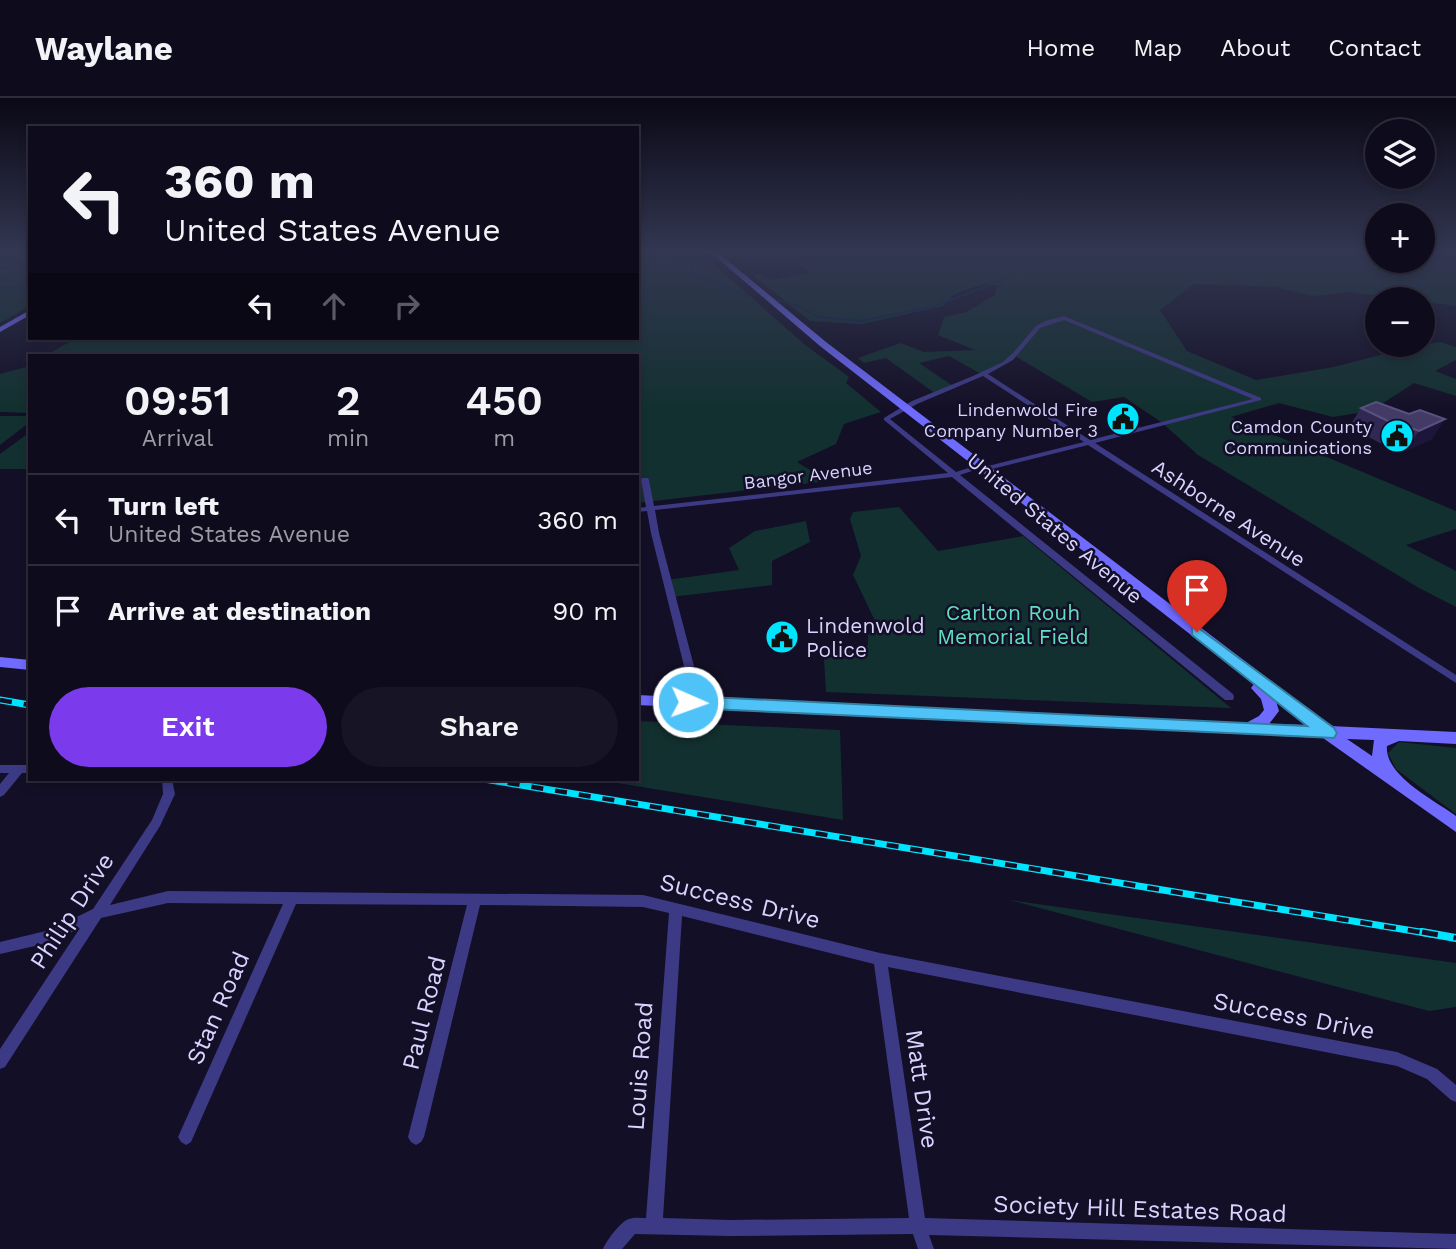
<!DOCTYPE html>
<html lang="en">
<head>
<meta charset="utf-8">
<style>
	body { margin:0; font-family:"Work Sans",sans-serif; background:#171425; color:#f1f3f6; height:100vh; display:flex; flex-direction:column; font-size:26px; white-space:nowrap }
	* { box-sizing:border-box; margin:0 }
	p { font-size:23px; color:#9b9ba3 }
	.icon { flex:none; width:38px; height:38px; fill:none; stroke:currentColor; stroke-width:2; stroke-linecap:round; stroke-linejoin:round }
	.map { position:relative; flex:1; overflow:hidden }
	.sheet { position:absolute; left:28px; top:256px; width:611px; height:427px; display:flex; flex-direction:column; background:#0e0b1c; border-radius:0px; box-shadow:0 4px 10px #0003,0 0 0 2px #2e2b3b }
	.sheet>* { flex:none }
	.top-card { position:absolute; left:28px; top:28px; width:611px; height:214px; border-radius:0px; box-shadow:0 4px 10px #0003,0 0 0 2px #2e2b3b; background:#0e0b1c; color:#f1f3f6; overflow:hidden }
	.controls { position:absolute; left:1365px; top:21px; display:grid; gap:14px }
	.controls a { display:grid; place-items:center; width:70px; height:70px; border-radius:50%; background:#0e0b1c; box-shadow:0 4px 10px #0003,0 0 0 2px #2e2b3b; font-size:35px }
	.pin { position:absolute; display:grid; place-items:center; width:60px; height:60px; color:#fff; margin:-72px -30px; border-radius:50% 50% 50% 0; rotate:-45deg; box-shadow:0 0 7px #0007 }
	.pin .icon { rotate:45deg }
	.me { position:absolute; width:77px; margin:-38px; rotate:92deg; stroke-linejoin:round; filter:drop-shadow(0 0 5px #0008) }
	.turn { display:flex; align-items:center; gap:24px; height:147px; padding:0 21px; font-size:32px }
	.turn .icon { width:91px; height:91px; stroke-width:2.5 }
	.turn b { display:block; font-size:49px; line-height:60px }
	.lanes { display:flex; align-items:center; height:66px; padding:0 21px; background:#0003; justify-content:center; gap:35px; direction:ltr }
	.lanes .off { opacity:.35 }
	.eta { display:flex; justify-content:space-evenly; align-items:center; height:119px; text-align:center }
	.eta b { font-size:42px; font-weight:600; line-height:49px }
	.primary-button { display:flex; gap:14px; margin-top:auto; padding:14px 21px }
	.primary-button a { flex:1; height:80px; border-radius:42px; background:#7c3aed; color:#fff; font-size:28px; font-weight:600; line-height:80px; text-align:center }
	.primary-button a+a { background:#171425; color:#f1f3f6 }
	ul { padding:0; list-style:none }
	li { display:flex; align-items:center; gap:21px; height:91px; padding:0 21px; border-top:2px solid #2e2b3b }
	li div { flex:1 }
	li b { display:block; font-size:26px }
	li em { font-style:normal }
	header { display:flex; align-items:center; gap:42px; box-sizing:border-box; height:98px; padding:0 35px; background:#0e0b1c; border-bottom:2px solid #2e2b3b }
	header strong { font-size:33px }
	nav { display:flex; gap:38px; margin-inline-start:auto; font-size:24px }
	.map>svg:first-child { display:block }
</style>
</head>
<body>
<header>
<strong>Waylane</strong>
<nav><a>Home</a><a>Map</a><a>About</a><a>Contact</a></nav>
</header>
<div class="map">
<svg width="1456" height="1151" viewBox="0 0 1456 1151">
	<rect width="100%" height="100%" fill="#130f26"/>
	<!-- green -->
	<g fill="#12302f">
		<polygon points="0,153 30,153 30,208 0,225"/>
		<polygon points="637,153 699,153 804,246 849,279 846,285 881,314 844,326 836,346 797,364 828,383 637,405 637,257 47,257 76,240 637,240"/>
		<polygon points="780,153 1377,153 1377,163 1423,163 1423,158 1456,163 1456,208 1349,194 1313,198 1276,189 1194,186 1160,212 1187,253 1256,282 1334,269 1411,249 1440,244 1456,249 1456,262 1435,273 1456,281 1456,298 1414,285 1371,313 1333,319 1279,305 1231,319 1456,413 1456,431 1406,447 1456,473 1456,509 1419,490 1198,357 1161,324 1124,299 1092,304 1015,258 983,277 949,258 919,265 956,290 936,296 886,260 864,265 858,260 901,245 924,254 975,252 938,237 944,219 966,214 995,197 997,189 1006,188 983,186 954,196 943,208 862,226 810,223 754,178 758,176 772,182 809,175 789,155"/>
		<polygon points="30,268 30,315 0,314 0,276"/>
		<polygon points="0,318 30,318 30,324 0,347"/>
		<polygon points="30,334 30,371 0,371 0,356"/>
		<polygon points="899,409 938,453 1023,438 1231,610 826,594 824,561 868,547 868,537 878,529 853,477 861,458 850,421 853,414"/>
		<polygon points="806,423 810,444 772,463 772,487 671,499 667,482 739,472 729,450 755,433"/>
		<polygon points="637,623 840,632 843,722 593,681 637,681"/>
		<polygon points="1399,644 1456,650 1456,716 1396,671 1388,655"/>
		<polygon points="1009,802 1456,865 1456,909 1429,913"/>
	</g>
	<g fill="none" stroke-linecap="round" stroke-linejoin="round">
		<!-- stream -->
		<g stroke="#0c2248" stroke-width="2">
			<polyline points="637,158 692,168 691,174 695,177 747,198"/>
			<polyline points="0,171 30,163"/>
			<polyline points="0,181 30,171"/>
			<polyline points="0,189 30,190"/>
			<polyline points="772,201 799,208 818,219 860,223 935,208 1005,181"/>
		</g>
		<!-- street -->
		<g fill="#3d3a85" fill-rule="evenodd">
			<path d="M1064 218 1261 300V302L1095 345 1456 577V585L1088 347 984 373H981V370L960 377 1233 596 1234 599 1233 602H1225L952 379 655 412 659 435 696 576 693 604 692 607H684L683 604 686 576 651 435 647 413 637 414V410L646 409 641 382 642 380H648L649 382 654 408 948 375 884 322V320L912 303 973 278 1003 264 1013 255 1036 228 1045 223ZM1064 222 1253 301 1090 342 988 276 1013 262 1040 230ZM983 278 1084 344 984 369V366H981L956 374 890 321 917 306Z"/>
			<polygon points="0,667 30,667 30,675 22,675 4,697 0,699 0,686 9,675 0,675"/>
			<path d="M162 681H172L175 696 160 728 110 807 168 793 643 797 880 855 1397 954 1437 971 1456 987V1004L1451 1002 1427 981 1397 968 888 869 925 1120 1456 1136V1151L929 1137 934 1151H918L913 1136 730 1138 635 1136 622 1151H603C606 1143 621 1123 629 1121 634 1119 641 1120 646 1120L669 815 643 809 480 807 424 1039 421 1044 416 1047 411 1044 408 1039 467 807 296 806 191 1044 186 1047 181 1044 178 1039 283 806 168 805 101 820 5 969 0 971V951L80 830 52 844 0 856V844L50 832 93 811 152 722 163 696ZM682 818 874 866 909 1120 730 1122 663 1120Z"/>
		</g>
		<!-- secondary -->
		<g fill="#6f6bff" fill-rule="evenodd">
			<path d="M709 153H716L826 244 1330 628 1456 634V646L1399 643 1387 648C1384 677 1434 702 1456 718V734L1323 640 637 607V597L1246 625 1259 618 1264 612 1261 601 1251 590 1254 586 820 248ZM1276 603 1308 627 1269 626 1279 613ZM1347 641 1374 642 1372 658Z"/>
			<polygon points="30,212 30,217 0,234 0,229"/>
			<polygon points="0,559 30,562 30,572 0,569"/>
		</g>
		<defs>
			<g id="rail-far1">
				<polyline points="0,602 30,607"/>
				<polyline points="484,681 1432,836"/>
			</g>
			<polyline id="rail" points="1422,834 1456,840"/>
		</defs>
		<!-- rail-far1 casing -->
		<use href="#rail-far1" stroke="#00e5ff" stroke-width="7"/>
		<!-- rail casing -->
		<use href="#rail" stroke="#00e5ff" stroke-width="8"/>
		<!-- rail-far1 -->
		<use href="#rail-far1" stroke="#130f26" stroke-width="4.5" stroke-dasharray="12" stroke-linecap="butt"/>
		<!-- rail -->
		<use href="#rail" stroke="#130f26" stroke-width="5" stroke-dasharray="16" stroke-linecap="butt"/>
	</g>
	<!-- wall -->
	<polygon fill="#312854" points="1361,310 1409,316 1432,341 1405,353 1385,344 1382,346 1349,329"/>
	<!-- shaded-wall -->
	<g fill="#1d163a">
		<polygon points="1445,321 1432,341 1405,353 1419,333"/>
		<polygon points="1398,325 1385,344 1382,346 1394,326"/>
	</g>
	<!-- building -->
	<polygon fill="#433a66" stroke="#5a527e" stroke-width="2" points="1376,304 1409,316 1420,312 1445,321 1419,333 1398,325 1394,326 1361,310"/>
	<!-- sky -->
	<linearGradient id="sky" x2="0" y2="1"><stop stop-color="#0a0815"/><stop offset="0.49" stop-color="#333752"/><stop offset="1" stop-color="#333752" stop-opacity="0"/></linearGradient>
	<rect width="1456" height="314" fill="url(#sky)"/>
	<!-- route -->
	<polygon fill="#4fc3f7" stroke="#337fa1" stroke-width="2" points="1197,529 1334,630 1337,635 1334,640 688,610 680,604 688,598 1307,628 1192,537 1192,530"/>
	<!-- icons -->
	<defs>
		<symbol id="civic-disc" viewBox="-11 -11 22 22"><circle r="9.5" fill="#00e5ff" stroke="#130f26"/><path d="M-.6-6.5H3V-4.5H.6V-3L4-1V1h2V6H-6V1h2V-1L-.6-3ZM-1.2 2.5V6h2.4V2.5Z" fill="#111"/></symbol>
	</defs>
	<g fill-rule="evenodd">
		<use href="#civic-disc" x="1104" y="302" width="38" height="38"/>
		<use href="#civic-disc" x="1378" y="319" width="38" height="38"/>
		<use href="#civic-disc" x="763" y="520" width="38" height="38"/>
	</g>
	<g text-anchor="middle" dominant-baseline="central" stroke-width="5" stroke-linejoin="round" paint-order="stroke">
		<!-- far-poi labels -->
		<g font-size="18" fill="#d9d4ff" stroke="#130f26" text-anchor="end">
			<text x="1098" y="311">Lindenwold Fire<tspan x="1098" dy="21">Company Number 3</tspan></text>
			<text x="1372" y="328">Camdon County<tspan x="1372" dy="21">Communications</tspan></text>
		</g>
		<!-- far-street labels -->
		<g font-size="18" fill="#d9d4ff" stroke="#130f26">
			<text transform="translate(808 377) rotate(-7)">Bangor Avenue</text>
		</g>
		<!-- street labels -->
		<g font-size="21" fill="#d9d4ff" stroke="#130f26">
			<text transform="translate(1229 415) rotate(33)">Ashborne Avenue</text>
			<text transform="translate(1055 430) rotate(40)">United States Avenue</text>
		</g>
		<!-- park labels -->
		<g font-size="21" fill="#5fe0c0" stroke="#130f26">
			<text x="1013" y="514">Carlton Rouh<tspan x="1013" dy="24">Memorial Field</tspan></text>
		</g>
		<!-- poi labels -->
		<g font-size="21" fill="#d9d4ff" stroke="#130f26" text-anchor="start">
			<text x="806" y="527">Lindenwold<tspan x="806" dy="24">Police</tspan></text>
		</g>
		<!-- near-street labels -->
		<g font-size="24" fill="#d9d4ff" stroke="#130f26">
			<text transform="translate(740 803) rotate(14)">Success Drive</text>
			<text transform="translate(72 813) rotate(-57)">Philip Drive</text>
			<text transform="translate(218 910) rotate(-66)">Stan Road</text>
			<text transform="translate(424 915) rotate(-76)">Paul Road</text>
			<text transform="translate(1294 918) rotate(11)">Success Drive</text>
			<text transform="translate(640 968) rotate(-86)">Louis Road</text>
			<text transform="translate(922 991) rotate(82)">Matt Drive</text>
			<text transform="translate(1140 1111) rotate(2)">Society Hill Estates Road</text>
		</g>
	</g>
</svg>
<div class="controls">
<a><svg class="icon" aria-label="layers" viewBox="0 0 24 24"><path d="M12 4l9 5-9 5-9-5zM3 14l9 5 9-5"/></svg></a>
<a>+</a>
<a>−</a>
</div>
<div class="pin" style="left:1197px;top:534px;background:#d93025"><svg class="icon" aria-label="arrive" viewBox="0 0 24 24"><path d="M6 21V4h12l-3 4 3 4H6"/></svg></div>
<svg class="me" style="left:688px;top:604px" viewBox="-20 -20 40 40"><circle r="17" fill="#4fc3f7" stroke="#fff" stroke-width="3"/><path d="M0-11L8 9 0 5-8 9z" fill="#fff"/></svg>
<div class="top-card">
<div class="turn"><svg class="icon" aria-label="left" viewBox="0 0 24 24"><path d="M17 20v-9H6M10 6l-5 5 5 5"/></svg><div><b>360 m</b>United States Avenue</div></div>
<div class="lanes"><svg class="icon" aria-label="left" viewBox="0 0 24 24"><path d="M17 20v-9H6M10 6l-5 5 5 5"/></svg><svg class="icon off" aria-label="ahead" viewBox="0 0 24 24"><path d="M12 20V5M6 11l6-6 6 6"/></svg><svg class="icon off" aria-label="right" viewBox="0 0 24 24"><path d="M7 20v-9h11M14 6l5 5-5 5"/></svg></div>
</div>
<section class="sheet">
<div class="eta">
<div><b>09:51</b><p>Arrival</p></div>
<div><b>2</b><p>min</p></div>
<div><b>450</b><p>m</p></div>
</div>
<ul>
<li><svg class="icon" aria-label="left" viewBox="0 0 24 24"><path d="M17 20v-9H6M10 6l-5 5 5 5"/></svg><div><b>Turn left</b><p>United States Avenue</p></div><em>360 m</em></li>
<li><svg class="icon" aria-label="arrive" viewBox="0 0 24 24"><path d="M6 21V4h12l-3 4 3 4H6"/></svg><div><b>Arrive at destination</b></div><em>90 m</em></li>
</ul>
<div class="primary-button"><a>Exit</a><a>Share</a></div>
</section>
</div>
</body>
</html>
